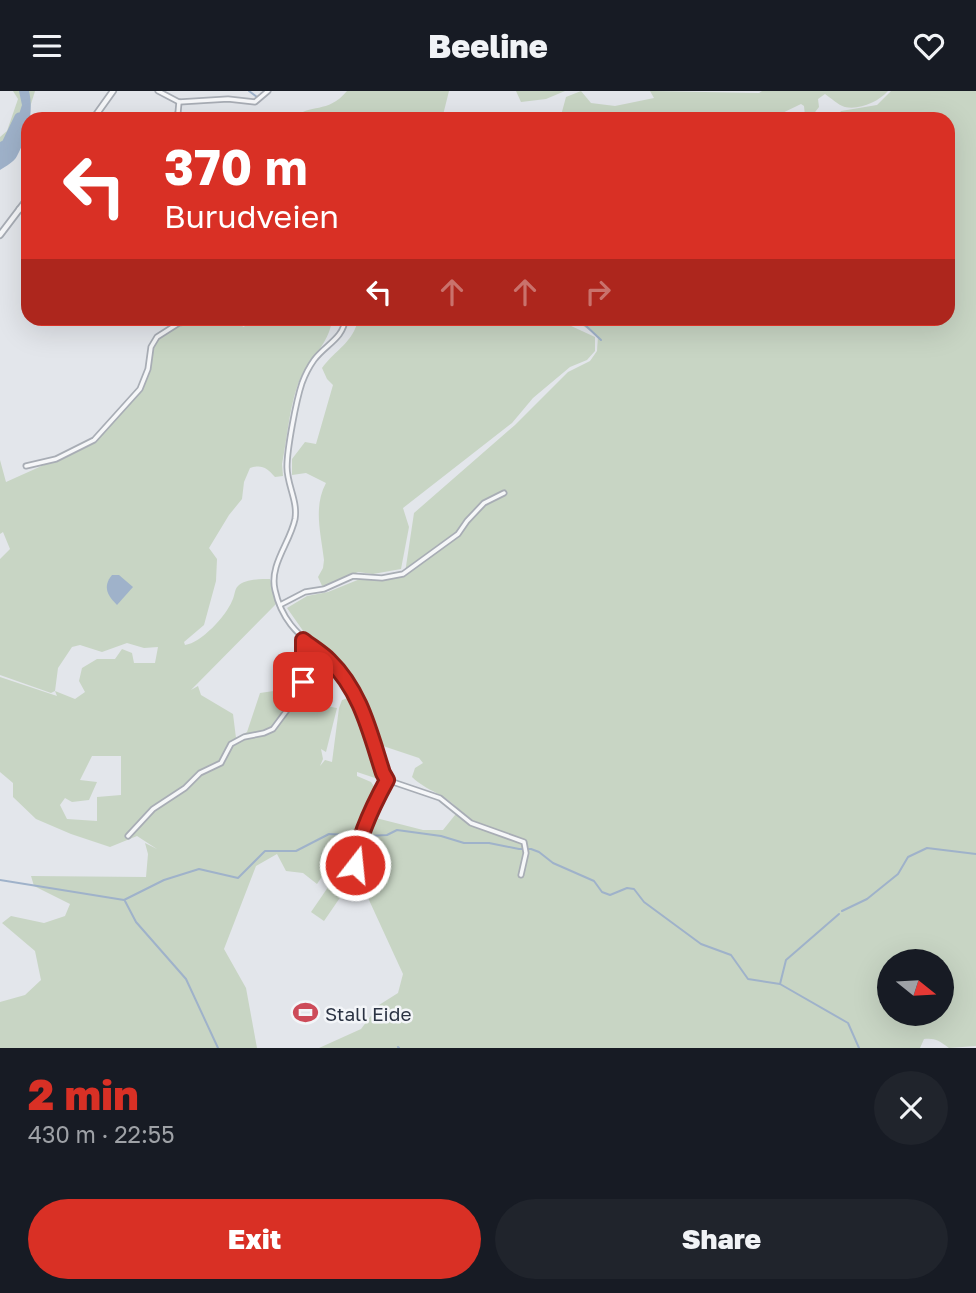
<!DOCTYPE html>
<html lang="en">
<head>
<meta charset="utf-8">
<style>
	body { margin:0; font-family:"Golos Text",sans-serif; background:#20242c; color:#f1f3f6; height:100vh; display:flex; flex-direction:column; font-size:26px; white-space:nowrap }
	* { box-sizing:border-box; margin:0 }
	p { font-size:23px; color:#9ea1a6 }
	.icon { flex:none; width:38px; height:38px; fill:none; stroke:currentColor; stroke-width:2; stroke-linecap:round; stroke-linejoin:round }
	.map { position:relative; height:957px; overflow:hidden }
	.panel { display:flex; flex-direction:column; background:#171b24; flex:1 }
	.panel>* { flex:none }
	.banner { position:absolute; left:21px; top:21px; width:934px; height:214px; border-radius:21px; box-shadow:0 7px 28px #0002; background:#d93025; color:#fff; overflow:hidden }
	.needle { width:46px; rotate:108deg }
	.tools { position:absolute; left:877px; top:858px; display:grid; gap:14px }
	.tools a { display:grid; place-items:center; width:77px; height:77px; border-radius:50%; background:#171b24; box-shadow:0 7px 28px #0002; font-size:35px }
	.pin { position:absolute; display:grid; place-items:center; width:60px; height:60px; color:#fff; margin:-30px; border-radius:14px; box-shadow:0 4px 10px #0006 }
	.me { position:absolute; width:77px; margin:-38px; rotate:16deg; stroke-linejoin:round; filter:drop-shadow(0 0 5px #0008) }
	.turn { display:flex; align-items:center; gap:24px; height:147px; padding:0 28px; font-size:32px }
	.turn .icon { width:91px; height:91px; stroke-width:2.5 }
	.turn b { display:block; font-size:49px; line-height:60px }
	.lanes { display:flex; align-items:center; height:66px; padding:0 28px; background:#0003; justify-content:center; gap:35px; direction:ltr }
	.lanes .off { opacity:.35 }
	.round { display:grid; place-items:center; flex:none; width:74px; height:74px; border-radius:37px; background:#20242c }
	.overview { display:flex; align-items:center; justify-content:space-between; height:119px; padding:0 28px }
	h1 { font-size:42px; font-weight:800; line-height:52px; color:#d93025 }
	.button { display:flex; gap:14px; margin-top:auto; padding:14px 28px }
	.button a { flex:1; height:80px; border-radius:42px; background:#d93025; color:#fff; font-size:28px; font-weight:800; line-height:80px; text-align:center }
	.button a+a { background:#20242c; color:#f1f3f6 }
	header { display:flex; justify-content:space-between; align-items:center; height:91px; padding:0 28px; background:#171b24; font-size:32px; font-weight:800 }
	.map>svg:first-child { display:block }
</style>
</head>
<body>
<header><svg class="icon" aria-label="menu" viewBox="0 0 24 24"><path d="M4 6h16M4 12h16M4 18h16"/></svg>Beeline<svg class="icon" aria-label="heart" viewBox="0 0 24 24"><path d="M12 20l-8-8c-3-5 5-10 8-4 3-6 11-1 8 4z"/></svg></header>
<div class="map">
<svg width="976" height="957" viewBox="0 0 976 957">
	<rect width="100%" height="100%" fill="#e3e6eb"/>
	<!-- green -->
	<g fill="#c8d5c4" fill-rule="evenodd">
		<polygon points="13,0 35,0 23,39 0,68 0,46 7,40 18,8"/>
		<path d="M347 0H449L442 28H292C311 11 327 24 347 0Z"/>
		<polygon points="516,0 565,0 546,8 521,11"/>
		<path d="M581 0 591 12 615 15 654 7 650 0 759 2 762 0H888C878 11 860 19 845 16 838 14 831 7 825 3L818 8 819 16 812 25H805L804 15 801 13 770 28H560L566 6Z"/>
		<path d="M891 0H976V955L949 957C939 950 936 947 924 948L920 957H319L361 938 379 914 398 902 403 883 369 809 364 769 376 727 423 739H443L459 719C446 703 426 700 412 686L415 677 423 672 419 667 383 655 370 618 339 568 306 544 287 517 307 505 328 501 360 488 405 482 414 422 515 334 568 281 590 270 597 260 598 245 573 228H948V28H835L841 20 877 14ZM889 870H942V922H889Z"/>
		<path d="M211 228H239L243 236 260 228H332C330 254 305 271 297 296 289 320 287 348 282 373L283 385 275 386C267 377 262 373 250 377L244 391 242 408 229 424 209 457 217 468 216 490 204 534 184 551 185 554C201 552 226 525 232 510 235 505 234 499 238 495 245 488 261 488 270 488L276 513 191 599 198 595 201 604 233 623 236 647 247 641 260 602 287 598 299 569 298 552 315 565 303 611 337 617 326 661 321 658 323 668 320 675 325 669 332 671 339 617 342 609 352 606 365 631 380 683 375 687 357 681V685L371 691 375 697 363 728 365 730 357 753 340 758 317 793 303 782 286 780 277 763 256 775 224 858 246 897 257 957H0V911L25 904 41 889 35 860 2 832 11 825 44 832 65 825 70 813 34 795 31 785 146 786 148 763 145 752 157 758 137 745 110 756 71 743 36 728 13 706V692L0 681V586L57 605 55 600 51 602 0 584V468L10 458 3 441 0 443V369L6 391 95 351 143 297 150 280 154 255 159 245 173 234ZM127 552 144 557 158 556 155 572H134L132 562 122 558 115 568H97L82 577 79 590 85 601 75 608 55 600 58 577 72 556 80 554 102 561ZM92 665H121V704L97 706V730L67 728 60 714 65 707 72 711 89 709 97 691 80 689Z"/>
		<path d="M358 228H556L595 246V260L587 269 570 276 533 307 512 332 403 417 409 436 401 478 373 483 358 481 323 497 318 486 323 477 324 469C321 443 313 416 326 392L306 382 292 384V368L305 351 316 353 333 294 327 288 322 277C335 259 354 251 358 228Z"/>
		<polygon points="335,786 348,795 324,830 311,821"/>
	</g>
	<!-- water -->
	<g fill="#9fb2ca">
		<path d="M19 0H29C34 21 28 45 17 65 14 71 6 75 0 79V58L10 51 22 14Z"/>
		<path d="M112 484H119L133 496 117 514C108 505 102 496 112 484Z"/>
	</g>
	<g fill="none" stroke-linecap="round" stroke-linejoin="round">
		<!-- stream -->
		<g stroke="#9fb2ca" stroke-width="2">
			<polyline points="249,0 257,6"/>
			<polyline points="567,228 583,232 601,249"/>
			<polyline points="0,789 124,809 164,789 199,778 238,787 265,760 296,760 329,743 368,745 387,744 397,739 441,745 464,752 489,752 519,758 531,758 539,761 553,772 594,790 602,801 610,804 627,797 634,798 644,811 701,853 731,864 748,888 780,893 848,932 859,957"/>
			<polyline points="125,810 136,831 186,888 218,957"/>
			<polyline points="842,820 867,808 898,783 908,766 927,757 976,763"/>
			<polyline points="780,893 786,869 839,823"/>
			<polyline points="398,956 399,957"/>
		</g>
		<!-- river -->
		<polyline stroke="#9fb2ca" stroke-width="9" points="0,56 6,53 19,26"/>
		<defs>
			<g id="minor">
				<polyline points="158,0 179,11 228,8 255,11 268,0"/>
				<polyline points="172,28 178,22 179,11"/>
				<polyline points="19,118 28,122"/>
				<path d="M345 228C344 247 325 254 314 269 309 276 305 284 302 292 296 310 287 358 287 376 287 394 298 410 295 428 290 452 269 474 275 499 285 546 321 554 345 589 366 618 373 649 383 682L387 689 440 707 471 732 524 751 526 762 521 784"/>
				<polyline points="26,375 56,368 94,349 140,298 148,278 151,256 157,246 179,232 207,228"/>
				<polyline points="280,514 305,501 324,498 353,485 382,487 403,483 458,443 467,430 484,412 504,402"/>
				<polyline points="128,745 153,718 185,697 200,682 221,672 231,653 244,646 264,642 273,638 299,603 304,583 303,549"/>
				<path d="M363 805C361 795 356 783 355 772 354 754 378 706 387 689"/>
			</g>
			<g id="tertiary">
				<polyline points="93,28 113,0"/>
				<polyline points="0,144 28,107"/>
			</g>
		</defs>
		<!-- minor casing -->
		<use href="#minor" stroke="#a8adb5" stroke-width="7"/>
		<!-- tertiary casing -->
		<use href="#tertiary" stroke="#a8adb5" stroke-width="8"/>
		<!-- minor -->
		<use href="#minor" stroke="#f6f7f9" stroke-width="3.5"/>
		<!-- tertiary -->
		<use href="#tertiary" stroke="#f6f7f9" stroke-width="4.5"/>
	</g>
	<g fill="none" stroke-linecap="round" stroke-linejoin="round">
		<defs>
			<path id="route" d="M303 591V549C312 556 322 562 329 569 361 600 370 642 383 682L387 689C375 711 357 748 355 774"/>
		</defs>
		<!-- route casing -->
		<use href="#route" stroke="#8d1f18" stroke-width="18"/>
		<!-- route -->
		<use href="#route" stroke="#d93025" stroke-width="12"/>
	</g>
	<!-- icons -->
	<defs>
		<symbol id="stadium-bare" viewBox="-9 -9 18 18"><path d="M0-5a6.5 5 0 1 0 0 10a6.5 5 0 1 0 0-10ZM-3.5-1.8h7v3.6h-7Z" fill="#cd4b59" stroke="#f3f5f8" stroke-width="2.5" paint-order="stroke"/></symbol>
	</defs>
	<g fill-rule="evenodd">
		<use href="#stadium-bare" x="288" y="904" width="35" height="35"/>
	</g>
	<g text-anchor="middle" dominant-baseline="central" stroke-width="5" stroke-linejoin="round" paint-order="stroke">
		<!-- poi labels -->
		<g font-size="19" fill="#2b3343" stroke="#f3f5f8" text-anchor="start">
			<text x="325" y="922">Stall Eide</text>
		</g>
	</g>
</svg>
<div class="tools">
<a><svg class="needle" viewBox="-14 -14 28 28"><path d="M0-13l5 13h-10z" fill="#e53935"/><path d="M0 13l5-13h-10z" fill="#9ea1a6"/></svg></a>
</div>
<div class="pin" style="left:303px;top:591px;background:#d93025"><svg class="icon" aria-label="arrive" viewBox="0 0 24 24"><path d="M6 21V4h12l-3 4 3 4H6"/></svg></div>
<svg class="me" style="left:355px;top:774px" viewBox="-20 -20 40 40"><circle r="17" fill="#d93025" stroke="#fff" stroke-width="3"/><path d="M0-11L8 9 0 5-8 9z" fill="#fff"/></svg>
<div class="banner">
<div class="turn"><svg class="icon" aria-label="left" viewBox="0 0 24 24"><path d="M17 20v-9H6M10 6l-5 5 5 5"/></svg><div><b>370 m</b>Burudveien</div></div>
<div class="lanes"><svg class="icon" aria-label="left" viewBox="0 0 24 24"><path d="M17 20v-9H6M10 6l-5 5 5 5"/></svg><svg class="icon off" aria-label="ahead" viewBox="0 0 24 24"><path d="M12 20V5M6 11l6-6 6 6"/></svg><svg class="icon off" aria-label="ahead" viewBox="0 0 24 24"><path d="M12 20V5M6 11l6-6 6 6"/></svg><svg class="icon off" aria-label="right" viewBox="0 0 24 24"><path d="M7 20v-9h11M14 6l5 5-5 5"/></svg></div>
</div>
</div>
<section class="panel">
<div class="overview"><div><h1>2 min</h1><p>430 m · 22:55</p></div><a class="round"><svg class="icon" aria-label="close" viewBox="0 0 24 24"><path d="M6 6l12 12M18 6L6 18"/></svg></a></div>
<div class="button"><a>Exit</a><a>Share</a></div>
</section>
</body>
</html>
